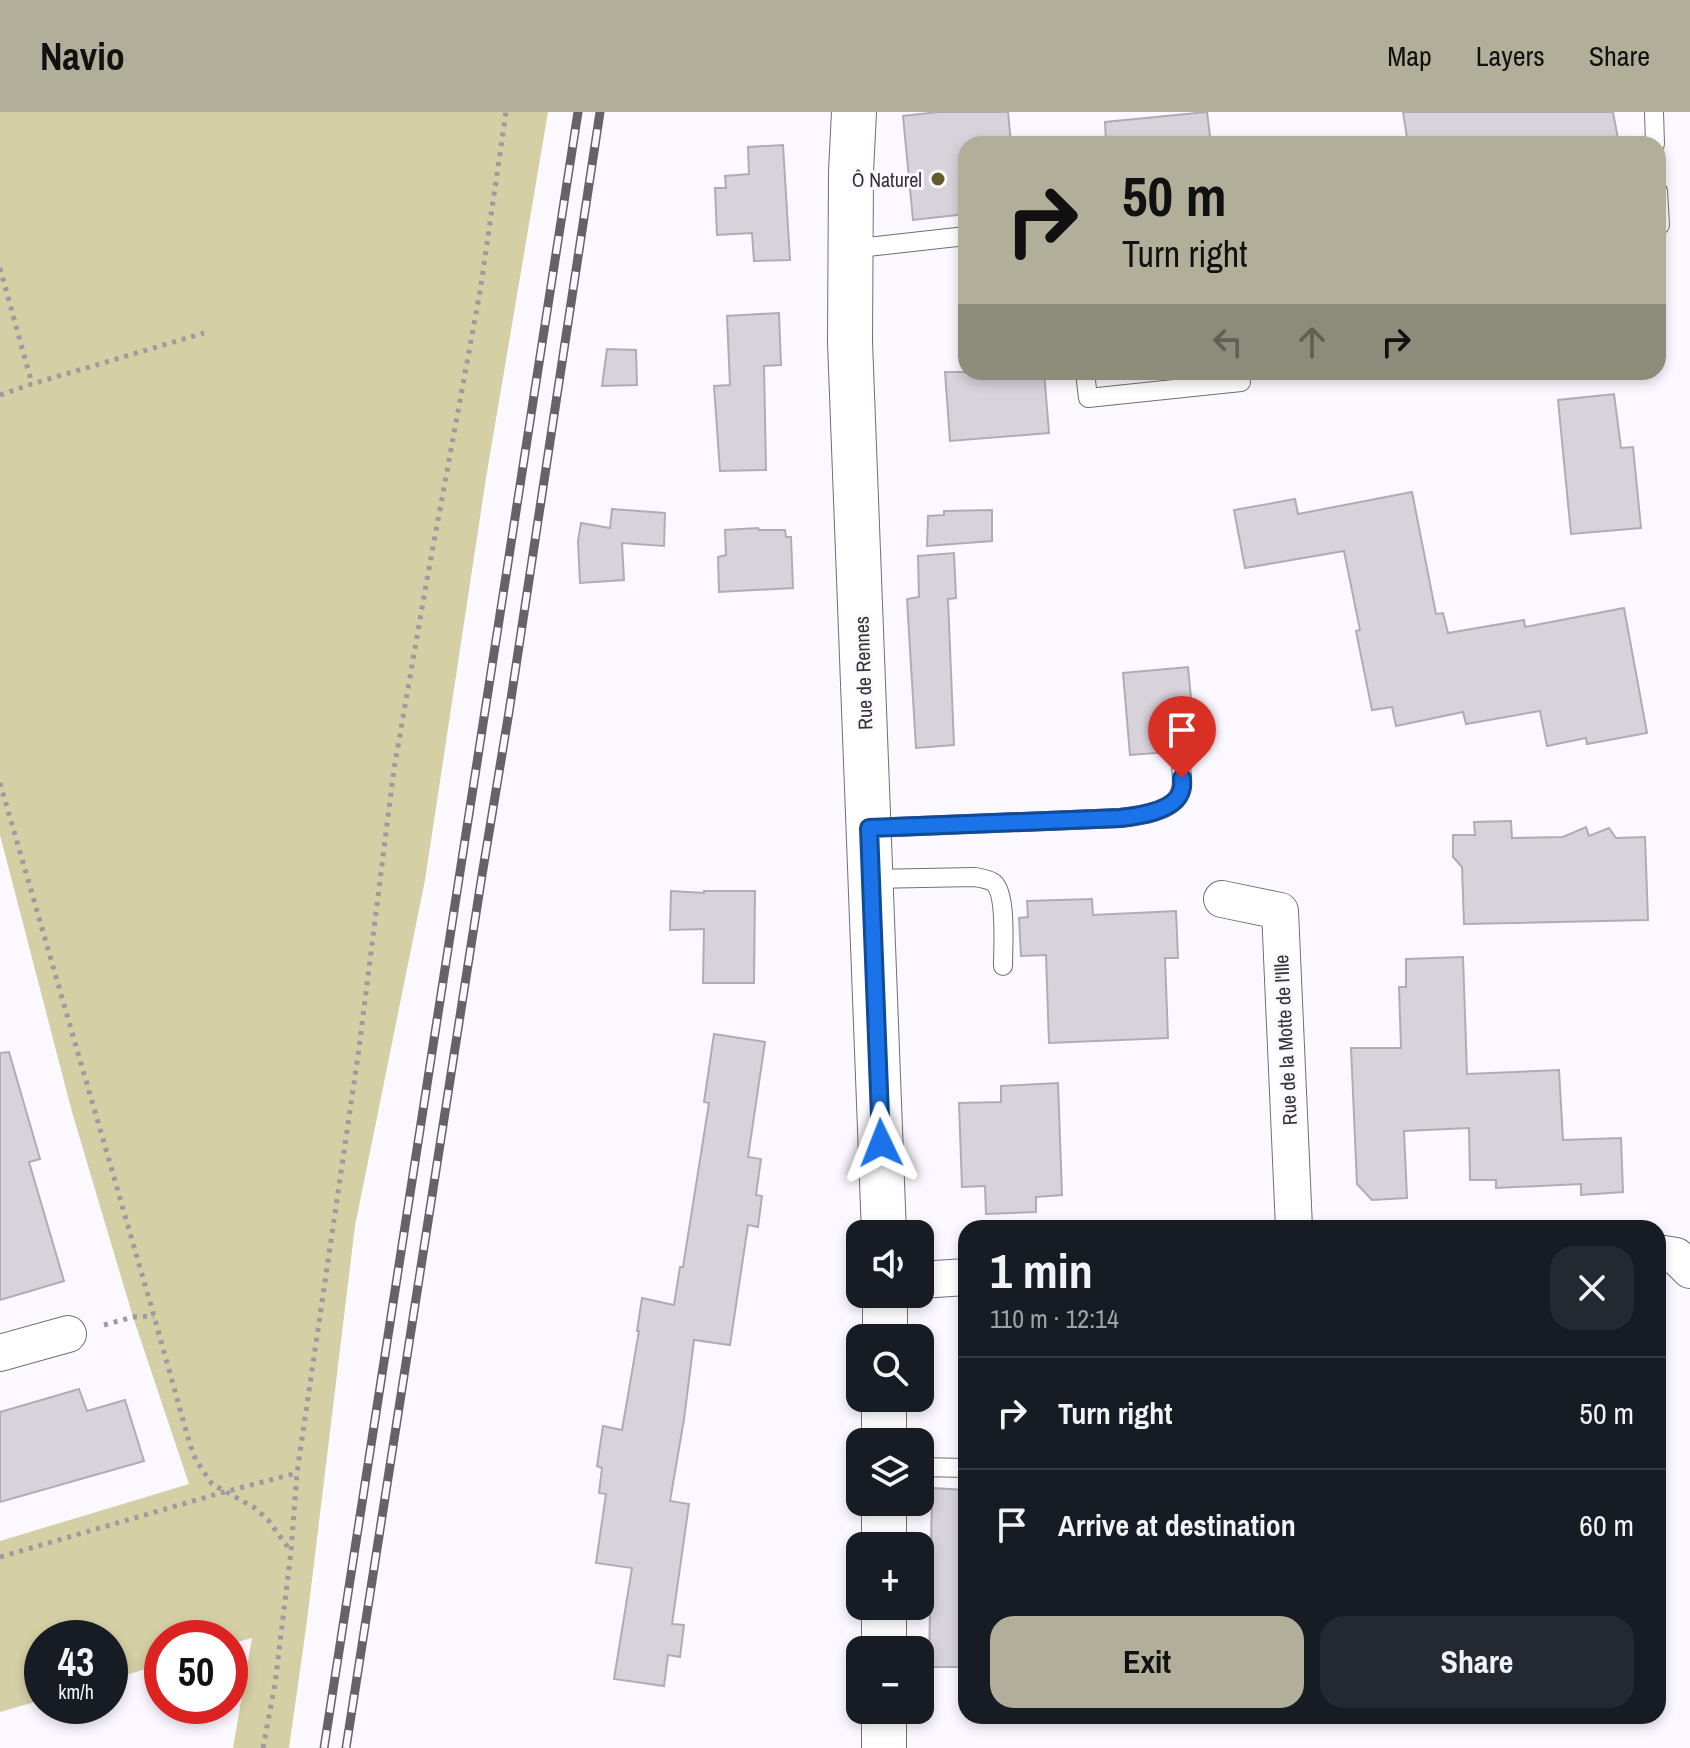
<!DOCTYPE html>
<html lang="en">
<head>
<meta charset="utf-8">
<style>
	body { margin:0; font-family:"Archivo Narrow",sans-serif; background:#242831; color:#f1f3f6; height:100vh; display:flex; flex-direction:column; font-size:30px; white-space:nowrap }
	* { box-sizing:border-box; margin:0 }
	p { font-size:26px; color:#9ea1a6 }
	.icon { flex:none; width:44px; height:44px; fill:none; stroke:currentColor; stroke-width:2; stroke-linecap:round; stroke-linejoin:round }
	.map { position:relative; flex:1; overflow:hidden }
	.sheet { position:absolute; left:958px; top:1108px; width:708px; height:504px; display:flex; flex-direction:column; background:#171b24; border-radius:24px; box-shadow:0 4px 12px #0003 }
	.sheet>* { flex:none }
	.banner { position:absolute; left:958px; top:24px; width:708px; height:244px; border-radius:24px; box-shadow:0 4px 12px #0003; background:#b1af99; color:#111; overflow:hidden }
	.tools { position:absolute; left:846px; top:1108px; display:grid; gap:16px }
	.tools a { display:grid; place-items:center; width:88px; height:88px; border-radius:16px; background:#171b24; box-shadow:0 4px 12px #0003; font-size:40px }
	.speed { position:absolute; left:24px; top:1508px; display:flex; gap:16px; font-size:40px; font-weight:700; text-align:center }
	.speed>* { display:grid; place-content:center; width:104px; height:104px; border-radius:50%; background:#171b24; box-shadow:0 4px 12px #0003; line-height:1 }
	.speed small { font-size:20px; font-weight:400 }
	.speed .limit { border:12px solid #d22; background:#fff; color:#111 }
	.pin { position:absolute; display:grid; place-items:center; width:68px; height:68px; color:#fff; margin:-82px -34px; border-radius:50% 50% 50% 0; rotate:-45deg; box-shadow:0 0 8px #0007 }
	.pin .icon { rotate:45deg }
	.me { position:absolute; width:88px; margin:-44px; rotate:358deg; stroke-linejoin:round; filter:drop-shadow(0 0 6px #0008) }
	.turn { display:flex; align-items:center; gap:28px; height:168px; padding:0 32px; font-size:36px }
	.turn .icon { width:104px; height:104px; stroke-width:2.5 }
	.turn b { display:block; font-size:56px; line-height:68px }
	.lanes { display:flex; align-items:center; height:76px; padding:0 32px; background:#0003; justify-content:center; gap:40px; direction:ltr }
	.lanes .off { opacity:.35 }
	.round { display:grid; place-items:center; flex:none; width:84px; height:84px; border-radius:24px; background:#242831 }
	.head { display:flex; align-items:center; justify-content:space-between; height:136px; padding:0 32px }
	h1 { font-size:48px; font-weight:700; line-height:60px }
	.cta { display:flex; gap:16px; margin-top:auto; padding:16px 32px }
	.cta a { flex:1; height:92px; border-radius:24px; background:#b1af99; color:#111; font-size:32px; font-weight:700; line-height:92px; text-align:center }
	.cta a+a { background:#242831; color:#f1f3f6 }
	ul { padding:0; list-style:none }
	li { display:flex; align-items:center; gap:24px; height:112px; padding:0 32px; border-top:2px solid #363941 }
	li div { flex:1 }
	li b { display:block; font-size:30px }
	li em { font-style:normal }
	header { display:flex; align-items:center; gap:48px; box-sizing:border-box; height:112px; padding:0 40px; background:#b1af99; color:#111 }
	header strong { font-size:38px }
	nav { display:flex; gap:44px; margin-inline-start:auto; font-size:28px }
	.map>svg:first-child { display:block }
</style>
</head>
<body>
<header>
<strong>Navio</strong>
<nav><a>Map</a><a>Layers</a><a>Share</a></nav>
</header>
<div class="map">
<svg width="1690" height="1636" viewBox="0 0 1690 1636">
	<rect width="100%" height="100%" fill="#fcf8ff"/>
	<!-- green -->
	<polygon fill="#d4cfa4" points="0,0 548,0 486,366 425,768 355,1114 307,1509 289,1636 233,1636 252,1526 230,1532 230,1526 162,1526 162,1552 110,1568 110,1526 42,1526 42,1588 0,1600 0,1429 189,1372 133,1205 72,1000 0,723"/>
	<!-- building -->
	<g fill="#d8d3db" stroke="#b1acb4" stroke-width="2">
		<polygon points="938,0 1008,0 1011,32 966,32 966,102 913,108 903,4"/>
		<polygon points="1207,0 1211,32 1106,32 1105,10"/>
		<polygon points="1403,0 1613,0 1619,32 1438,32 1437,27 1408,32"/>
		<polygon points="783,33 790,148 754,149 752,121 717,123 715,76 726,76 725,64 749,62 748,35"/>
		<polygon points="779,201 781,253 764,254 766,358 720,359 714,274 730,273 727,204"/>
		<polygon points="607,237 636,238 637,273 602,274"/>
		<polygon points="945,260 1044,260 1049,321 950,329"/>
		<polygon points="1614,282 1621,336 1633,335 1641,416 1571,422 1558,288"/>
		<polygon points="1412,380 1436,502 1443,501 1448,521 1524,508 1525,515 1624,496 1647,621 1587,632 1586,626 1547,634 1540,599 1466,612 1463,600 1396,614 1392,595 1372,598 1356,519 1360,518 1344,439 1245,456 1234,398 1295,387 1298,402"/>
		<polygon points="612,397 665,401 664,434 622,431 624,468 580,471 578,429 581,411 610,416"/>
		<polygon points="992,398 992,429 927,434 928,404 944,403 944,399"/>
		<polygon points="758,416 759,418 785,418 786,425 791,425 793,476 719,480 718,445 726,443 725,418"/>
		<polygon points="954,441 956,486 948,487 954,633 916,636 907,487 919,485 918,444"/>
		<polygon points="1188,555 1196,638 1130,643 1123,561"/>
		<polygon points="1511,709 1512,726 1563,725 1586,715 1589,724 1609,716 1616,726 1645,725 1648,808 1464,812 1462,755 1453,745 1453,723 1475,723 1474,710"/>
		<polygon points="671,779 704,781 704,779 755,779 754,871 703,871 704,817 670,818"/>
		<polygon points="1092,787 1093,803 1176,799 1178,846 1165,846 1168,926 1049,931 1046,843 1021,844 1019,806 1028,805 1027,789"/>
		<polygon points="1463,845 1467,962 1559,958 1563,1028 1621,1026 1623,1080 1581,1083 1581,1072 1496,1076 1496,1068 1470,1068 1469,1016 1404,1019 1407,1086 1372,1088 1357,1072 1351,936 1401,936 1399,875 1406,875 1406,847"/>
		<polygon points="714,922 765,930 748,1045 761,1047 756,1083 762,1084 758,1115 748,1113 730,1233 694,1228 684,1307 670,1389 689,1392 672,1512 684,1513 680,1545 668,1543 664,1574 614,1567 632,1456 596,1451 606,1382 599,1381 602,1356 597,1354 603,1314 622,1318 639,1219 637,1219 642,1186 674,1193 680,1155 683,1155 709,991 704,990"/>
		<polygon points="9,940 40,1047 29,1050 64,1169 0,1188 0,941"/>
		<polygon points="1058,971 1062,1083 1036,1085 1036,1100 986,1102 985,1074 962,1075 959,991 1001,990 1001,974"/>
		<polygon points="79,1277 87,1299 125,1288 144,1349 0,1390 0,1300"/>
		<polygon points="932,1376 966,1378 966,1555 929,1555"/>
	</g>
	<g fill="none" stroke-linecap="round" stroke-linejoin="round">
		<defs>
			<g id="service">
				<polyline points="1654,0 1655,32"/>
				<polyline points="1658,79 1660,113"/>
				<polyline points="850,137 966,124"/>
				<polyline points="1085,260 1088,286 1241,270"/>
				<path d="M869 716 1120 706C1138 704 1173 700 1180 681 1183 673 1182 663 1181 654"/>
				<path d="M871 767 975 765C981 766 989 767 994 771 1007 783 1003 835 1003 854"/>
				<polyline points="920,1355 966,1356"/>
			</g>
			<g id="minor">
				<polyline points="1222,787 1280,799 1294,1116"/>
				<polyline points="1658,1141 1676,1144 1690,1158"/>
				<polyline points="920,1168 966,1165"/>
				<polyline points="0,1241 68,1222"/>
			</g>
			<g id="secondary">
				<polyline points="854,0 851,60 850,230 884,1122"/>
				<polyline points="885,1226 885,1182"/>
				<polyline points="884,1330 884,1286"/>
				<polyline points="884,1434 884,1390"/>
				<polyline points="884,1538 884,1494"/>
				<polyline points="884,1636 884,1598"/>
			</g>
		</defs>
		<!-- service casing -->
		<use href="#service" stroke="#736e76" stroke-width="20"/>
		<!-- minor casing -->
		<use href="#minor" stroke="#736e76" stroke-width="38"/>
		<!-- secondary casing -->
		<use href="#secondary" stroke="#736e76" stroke-width="46"/>
		<!-- path -->
		<g stroke="#9e9ba0" stroke-width="5" stroke-dasharray="4 6" stroke-linecap="butt">
			<polyline points="0,156 32,272"/>
			<polyline points="0,283 32,272 204,221"/>
			<polyline points="0,671 154,1204 190,1333 196,1348 212,1372 255,1396 268,1408 290,1438"/>
			<polyline points="104,1213 133,1205 154,1204"/>
			<polyline points="922,1266 923,1244"/>
			<polyline points="0,1445 224,1380 297,1361"/>
			<polyline points="263,1636 275,1572 291,1439 297,1361 358,944 394,657 426,473 480,180 506,0"/>
		</g>
		<!-- service -->
		<use href="#service" stroke="#fff" stroke-width="18"/>
		<!-- minor -->
		<use href="#minor" stroke="#fff" stroke-width="36"/>
		<!-- secondary -->
		<use href="#secondary" stroke="#fff" stroke-width="44"/>
		<defs>
			<g id="rail">
				<polyline points="324,1636 578,0"/>
				<polyline points="346,1636 482,763 509,600 600,0"/>
			</g>
		</defs>
		<!-- rail casing -->
		<use href="#rail" stroke="#666367" stroke-width="9"/>
		<!-- rail -->
		<use href="#rail" stroke="#fcf8ff" stroke-width="6" stroke-dasharray="18" stroke-linecap="butt"/>
	</g>
	<g fill="none" stroke-linecap="round" stroke-linejoin="round">
		<defs>
			<path id="route" d="M881 1031 869 716 1120 706C1138 704 1175 699 1181 679 1183 675 1182 670 1182 666"/>
		</defs>
		<!-- route casing -->
		<use href="#route" stroke="#114b97" stroke-width="20"/>
		<!-- route -->
		<use href="#route" stroke="#1a73e8" stroke-width="14"/>
	</g>
	<!-- markers -->
	<circle fill="#625c28" stroke="#fcf8ff" stroke-width="3" cx="938" cy="67" r="8"/>
	<g text-anchor="middle" dominant-baseline="central" stroke-width="6" stroke-linejoin="round" paint-order="stroke">
		<!-- poi labels -->
		<g font-size="20" fill="#343235" stroke="#fcf8ff" text-anchor="end">
			<text x="922" y="67">Ô Naturel</text>
		</g>
		<!-- street labels -->
		<g font-size="20" fill="#343235" stroke="#fcf8ff">
			<text transform="translate(863 561) rotate(-92)">Rue de Rennes</text>
			<text transform="translate(1285 928) rotate(-93)">Rue de la Motte de l'Ille</text>
		</g>
	</g>
</svg>
<div class="tools">
<a><svg class="icon" aria-label="sound" viewBox="0 0 24 24"><path d="M4 9h4l5-4v14l-5-4H4zM17 9q2 3 0 6"/></svg></a>
<a><svg class="icon" aria-label="search" viewBox="0 0 24 24"><circle cx="10" cy="10" r="6"/><path d="M15 15l6 6"/></svg></a>
<a><svg class="icon" aria-label="layers" viewBox="0 0 24 24"><path d="M12 4l9 5-9 5-9-5zM3 14l9 5 9-5"/></svg></a>
<a>+</a>
<a>−</a>
</div>
<div class="speed"><div>43<small>km/h</small></div><div class="limit">50</div></div>
<div class="pin" style="left:1182px;top:666px;background:#d93025"><svg class="icon" aria-label="arrive" viewBox="0 0 24 24"><path d="M6 21V4h12l-3 4 3 4H6"/></svg></div>
<svg class="me" style="left:881px;top:1031px" viewBox="-20 -20 40 40"><path d="M0-17L14 15 0 8-14 15z" fill="#1a73e8" stroke="#fff" stroke-width="4"/></svg>
<div class="banner">
<div class="turn"><svg class="icon" aria-label="right" viewBox="0 0 24 24"><path d="M7 20v-9h11M14 6l5 5-5 5"/></svg><div><b>50 m</b>Turn right</div></div>
<div class="lanes"><svg class="icon off" aria-label="left" viewBox="0 0 24 24"><path d="M17 20v-9H6M10 6l-5 5 5 5"/></svg><svg class="icon off" aria-label="ahead" viewBox="0 0 24 24"><path d="M12 20V5M6 11l6-6 6 6"/></svg><svg class="icon" aria-label="right" viewBox="0 0 24 24"><path d="M7 20v-9h11M14 6l5 5-5 5"/></svg></div>
</div>
<section class="sheet">
<div class="head"><div><h1>1 min</h1><p>110 m · 12:14</p></div><a class="round"><svg class="icon" aria-label="close" viewBox="0 0 24 24"><path d="M6 6l12 12M18 6L6 18"/></svg></a></div>
<ul>
<li><svg class="icon" aria-label="right" viewBox="0 0 24 24"><path d="M7 20v-9h11M14 6l5 5-5 5"/></svg><div><b>Turn right</b></div><em>50 m</em></li>
<li><svg class="icon" aria-label="arrive" viewBox="0 0 24 24"><path d="M6 21V4h12l-3 4 3 4H6"/></svg><div><b>Arrive at destination</b></div><em>60 m</em></li>
</ul>
<div class="cta"><a>Exit</a><a>Share</a></div>
</section>
</div>
</body>
</html>
